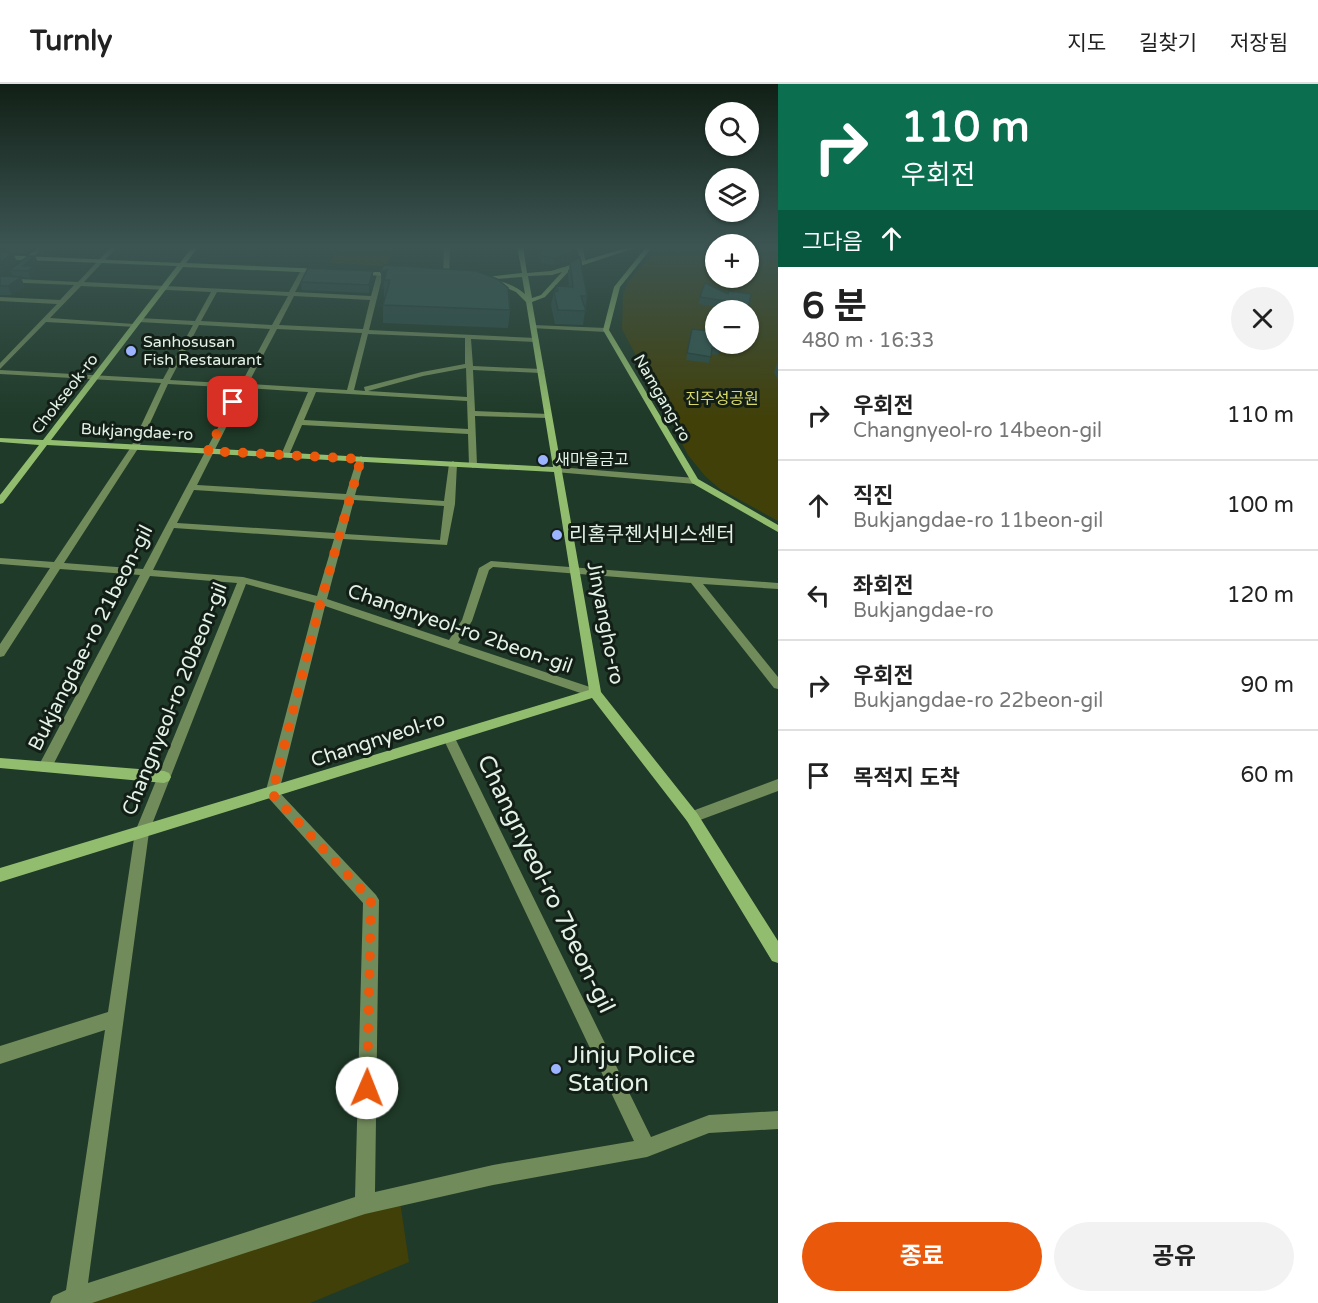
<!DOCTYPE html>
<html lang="ko">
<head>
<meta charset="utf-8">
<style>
	body { margin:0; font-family:"Varela Round","Noto Sans KR",sans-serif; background:#f2f2f2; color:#222; height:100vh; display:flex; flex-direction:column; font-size:22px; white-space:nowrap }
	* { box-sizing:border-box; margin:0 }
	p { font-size:20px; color:#767676 }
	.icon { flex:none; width:33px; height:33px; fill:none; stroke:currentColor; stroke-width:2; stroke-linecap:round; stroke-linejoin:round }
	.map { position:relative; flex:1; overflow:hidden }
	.details { display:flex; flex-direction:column; background:#fff; width:540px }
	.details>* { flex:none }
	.hud { background:#0b6e4f; color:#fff; overflow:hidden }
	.tools { position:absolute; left:705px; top:18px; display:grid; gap:12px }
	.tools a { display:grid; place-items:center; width:54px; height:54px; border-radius:50%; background:#fff; box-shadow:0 2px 4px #0004; font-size:30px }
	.pin { position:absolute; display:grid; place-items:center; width:51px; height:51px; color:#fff; margin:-26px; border-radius:12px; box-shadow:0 3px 9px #0006 }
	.me { position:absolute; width:66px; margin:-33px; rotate:1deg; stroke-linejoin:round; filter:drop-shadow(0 0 4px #0008) }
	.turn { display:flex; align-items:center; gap:21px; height:126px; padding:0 24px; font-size:27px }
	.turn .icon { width:78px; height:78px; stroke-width:2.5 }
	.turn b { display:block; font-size:42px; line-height:51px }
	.then { display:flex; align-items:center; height:57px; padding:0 24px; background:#0003; gap:12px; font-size:22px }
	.round { display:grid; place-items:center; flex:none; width:63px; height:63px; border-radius:32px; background:#f2f2f2 }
	.headline { display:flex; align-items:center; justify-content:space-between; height:102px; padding:0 24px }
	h1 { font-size:36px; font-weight:700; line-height:45px }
	.primary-button { display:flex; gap:12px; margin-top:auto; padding:12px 24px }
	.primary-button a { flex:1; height:69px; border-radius:36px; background:#ea580c; color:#fff; font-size:24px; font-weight:700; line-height:69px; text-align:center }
	.primary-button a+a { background:#f2f2f2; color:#222 }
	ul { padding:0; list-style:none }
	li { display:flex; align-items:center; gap:18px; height:90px; padding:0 24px; border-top:2px solid #e0e0e0 }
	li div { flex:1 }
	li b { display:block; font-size:22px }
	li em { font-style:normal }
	header { display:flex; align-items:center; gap:36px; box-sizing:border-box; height:84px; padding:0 30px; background:#fff; border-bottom:2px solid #e0e0e0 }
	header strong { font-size:28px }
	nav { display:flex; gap:33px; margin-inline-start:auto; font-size:21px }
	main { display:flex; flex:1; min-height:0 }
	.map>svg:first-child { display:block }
</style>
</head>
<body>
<header>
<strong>Turnly</strong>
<nav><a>지도</a><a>길찾기</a><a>저장됨</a></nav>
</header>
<main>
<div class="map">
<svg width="778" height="1219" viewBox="0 0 778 1219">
	<rect width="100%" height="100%" fill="#1f3a28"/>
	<!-- green -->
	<g fill="#414009" fill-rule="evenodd">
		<polygon points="339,162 394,162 387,182 330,179"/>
		<path d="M677 162H715L716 194H748L749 162H778V437L720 405 705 392 688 371 622 245 623 210 628 198 656 165 675 166ZM716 226H748V260H716Z"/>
		<polygon points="398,1104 409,1178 310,1219 73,1219"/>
	</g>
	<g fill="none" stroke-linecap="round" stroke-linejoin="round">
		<!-- street -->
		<g fill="#718b5b" fill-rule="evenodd">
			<polygon points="40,162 47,162 22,182 18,182 18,180"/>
			<path d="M112 162H118L84 198 289 208 301 186 304 184 307 186 295 208 371 212 377 190 380 188 383 190 369 246 536 254 539 256 536 258 471 255 473 282 541 285 545 287 541 289 473 286 475 327 548 330 552 332 548 334 475 332 477 381 473 384 469 381 468 350 302 341 289 371 282 373 281 371 308 308 246 304 197 401 346 410 357 375 361 372 365 375 355 411 444 417 449 380 453 377 457 380 455 420 447 461 343 455 327 515 449 556 462 536 479 484 491 477 778 499V505L703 500 778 593V605L774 604 691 499 493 483 489 486 472 537 458 559 599 606 601 609 599 612 595 614 325 522 279 708 376 811 379 816 375 1108 493 1081 634 1057 443 654 445 650H453L455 654 651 1053 709 1031 778 1027V1045L709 1049 647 1073 493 1101 365 1130 92 1219H50L53 1212 66 1206 105 946 0 980V962L108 928 135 748 237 499 150 492 50 687 45 688 40 687 38 683 40 679 140 491 60 485 4 572 0 573V560L50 484 0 480V474L54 478 131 363 161 299 0 290V286L163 295 193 241 139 238 136 236 139 234 195 237 211 208 81 202 50 234 134 240 136 241V243L46 238 0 285V279L57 220 0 217V213L60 216 74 201 0 198V194L78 198ZM217 208 288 212 272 241 201 237ZM294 212 370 216 363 245 279 241ZM199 241 270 245 241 300 170 296ZM277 245 362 249 347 306 248 300ZM368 250 465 254V280L422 288 364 303 365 307 354 306ZM466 284 467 313 368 307 423 292ZM168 300 239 304 143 485 64 479 139 363ZM316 308 467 317 468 345 304 336ZM194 406 345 416 335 449 177 439ZM354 416 444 422 440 456 345 450ZM174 444 334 455 317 512 243 493 153 486ZM246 500 315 519 265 710 363 819 355 1113 88 1199 149 748Z"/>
			<polygon points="444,162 450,162 449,193 446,195 443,193"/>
			<polygon points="576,162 582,162 586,179 581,178"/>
			<polygon points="533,241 606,244 609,246 606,248 531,244 530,243"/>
			<polygon points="558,383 695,394 699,397 695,400 555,388 554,386"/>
			<polygon points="778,695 778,707 692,739 687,737 685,733 687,729"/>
		</g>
		<!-- secondary -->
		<g fill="#93bd6e" fill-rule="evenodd">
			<path d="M193 162H199L186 179 322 185 325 187 322 189 183 183 51 356 553 383 526 218 516 208 490 197C499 194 517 203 525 210L522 193 481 196 478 194 522 189 517 162H523L527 189 551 187 632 162H641L568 186V188L545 213 532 218 601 608 697 729 778 857V879L772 877 687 737 592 614 0 798V784L589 606 554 388 47 361 3 419 0 420V411L39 361 0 358V354L43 356 177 182 0 175V171L180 179ZM562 188 541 211 532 214 528 192 552 191Z"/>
			<polygon points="647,162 653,162 620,203 609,246 698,395 778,441 778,448 692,399 603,246 614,203"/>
			<polygon points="356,188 397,188 400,190 397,192 358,191"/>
			<polygon points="0,674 164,687 169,689 171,693 169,697 164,699 0,684"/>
		</g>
	</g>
	<!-- wall -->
	<g fill="#2c4c45">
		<polygon points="8,162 32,162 33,165 26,170 13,169 17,178 10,169"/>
		<polygon points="44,162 54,162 55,166 48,171 40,171 39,166"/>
		<polygon points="540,162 564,162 571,176 553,181 541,179"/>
		<polygon points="35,172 38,179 33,182 36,189 30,194 21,193 24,202 11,211 0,211 0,192 13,192 10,186"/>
		<polygon points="570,179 587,212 583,241 555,240 551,221 554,208 555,208 556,202 569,203 568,192"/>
		<polygon points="381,188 510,226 508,244 383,239 383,221 385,213 384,213 384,204 382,205"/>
		<polygon points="373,195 369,209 302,206 301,198"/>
		<polygon points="705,199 728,210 751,210 747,226 723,226 724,224 698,220"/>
		<polygon points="692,245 720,265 718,271 711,270 709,279 686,276"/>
		<polygon points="778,277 778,297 774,288"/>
	</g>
	<!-- shaded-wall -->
	<g fill="#243e38">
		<polygon points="24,162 32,162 33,165 26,170"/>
		<polygon points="53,162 54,162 55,166 48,171 47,167"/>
		<polygon points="572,168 571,176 553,181 555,174"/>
		<polygon points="13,169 17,178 0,191 0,179"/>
		<polygon points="35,172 38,179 27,187 23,182"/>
		<polygon points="34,182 36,189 30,194 28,187"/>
		<polygon points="387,186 384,196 384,204 382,205 381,188"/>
		<polygon points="373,187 373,195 369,209 369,201"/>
		<polygon points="21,193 24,202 11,211 8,202"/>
	</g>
	<!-- building -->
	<g fill="#335850" stroke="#243e38" stroke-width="1.5">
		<polygon points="44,162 53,162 47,167 39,166"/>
		<polygon points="542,162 564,162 572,168 555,174 542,172"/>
		<polygon points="0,169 13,169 0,179"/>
		<polygon points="28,172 35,172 23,182 34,182 28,187 10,186"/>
		<polygon points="580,173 587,212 581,212 586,227 558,226 554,208 558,207 556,202 573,203 570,179"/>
		<polygon points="383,181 477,187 497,195 508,204 510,226 383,221 390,196 384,196 387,186 381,188"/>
		<polygon points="308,184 373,187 369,201 301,198"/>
		<polygon points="0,192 21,193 8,202 0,202"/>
		<polygon points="705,199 728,210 729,207 751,210 748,226 724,222 726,217 700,213"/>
		<polygon points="692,245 716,248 716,260 721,260 720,265 712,264 711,273 687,269"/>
	</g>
	<!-- sky -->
	<linearGradient id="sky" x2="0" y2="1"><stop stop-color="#112016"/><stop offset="0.49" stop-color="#3c5553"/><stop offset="1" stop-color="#3c5553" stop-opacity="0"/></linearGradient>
	<rect width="778" height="333" fill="url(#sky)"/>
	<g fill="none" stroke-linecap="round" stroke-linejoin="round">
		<!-- route -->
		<polyline stroke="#ea580c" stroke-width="10" stroke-dasharray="0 18" points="233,318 208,367 361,375 321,517 272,710 371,816 367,1004"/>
	</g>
	<!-- markers -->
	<g fill="#9cb4fd" stroke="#121e16" stroke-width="2">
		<circle cx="131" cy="267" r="6"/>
		<circle cx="543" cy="376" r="6"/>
		<circle cx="557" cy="451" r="6"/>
		<circle cx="556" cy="985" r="6"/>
	</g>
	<g text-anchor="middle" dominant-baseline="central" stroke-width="6" stroke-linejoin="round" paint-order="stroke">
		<!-- far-poi labels -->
		<g font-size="16" fill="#e2f2e6" stroke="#121e16" text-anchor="start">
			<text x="143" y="258">Sanhosusan<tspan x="143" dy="18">Fish Restaurant</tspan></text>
			<text x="555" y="376">새마을금고</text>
		</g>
		<!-- far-street labels -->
		<g font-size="16" fill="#e2f2e6" stroke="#121e16">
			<text transform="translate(65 310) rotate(-52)">Chokseok-ro</text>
			<text transform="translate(662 314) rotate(60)">Namgang-ro</text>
			<text transform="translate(137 348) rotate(3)">Bukjangdae-ro</text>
		</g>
		<!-- far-park labels -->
		<g font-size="16" fill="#dad963" stroke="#121e16">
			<text x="722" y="315">진주성공원</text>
		</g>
		<!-- poi labels -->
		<g font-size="20" fill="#e2f2e6" stroke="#121e16" text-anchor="start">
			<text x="569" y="451">리홈쿠첸서비스센터</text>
		</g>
		<!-- street labels -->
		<g font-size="20" fill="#e2f2e6" stroke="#121e16">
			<text transform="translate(605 539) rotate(79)">Jinyangho-ro</text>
			<text transform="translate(460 545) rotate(19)">Changnyeol-ro 2beon-gil</text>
			<text transform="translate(91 554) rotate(-63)">Bukjangdae-ro 21beon-gil</text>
			<text transform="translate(175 615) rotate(-68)">Changnyeol-ro 20beon-gil</text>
			<text transform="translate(378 656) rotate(-18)">Changnyeol-ro</text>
		</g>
		<!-- near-street labels -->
		<g font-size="24" fill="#e2f2e6" stroke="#121e16">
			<text transform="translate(546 800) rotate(64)">Changnyeol-ro 7beon-gil</text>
		</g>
		<!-- near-poi labels -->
		<g font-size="24" fill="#e2f2e6" stroke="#121e16" text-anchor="start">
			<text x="568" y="971">Jinju Police<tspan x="568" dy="28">Station</tspan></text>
		</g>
	</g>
</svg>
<div class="tools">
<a><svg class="icon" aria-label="search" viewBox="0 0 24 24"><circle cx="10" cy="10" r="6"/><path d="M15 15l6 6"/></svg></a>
<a><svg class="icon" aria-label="layers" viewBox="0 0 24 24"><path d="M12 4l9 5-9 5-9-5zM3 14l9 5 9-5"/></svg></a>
<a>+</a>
<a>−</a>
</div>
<div class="pin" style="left:233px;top:318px;background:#d93025"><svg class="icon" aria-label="arrive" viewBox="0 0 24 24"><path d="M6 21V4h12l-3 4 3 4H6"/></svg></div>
<svg class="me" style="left:367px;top:1004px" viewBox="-20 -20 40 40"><circle r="19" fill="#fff"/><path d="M0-13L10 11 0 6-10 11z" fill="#ea580c"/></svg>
</div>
<section class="details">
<div class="hud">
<div class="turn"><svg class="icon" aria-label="right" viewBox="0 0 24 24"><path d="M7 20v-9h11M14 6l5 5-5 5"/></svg><div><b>110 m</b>우회전</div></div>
<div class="then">그다음<svg class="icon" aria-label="ahead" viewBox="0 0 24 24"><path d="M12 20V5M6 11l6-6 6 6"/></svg></div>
</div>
<div class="headline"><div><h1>6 분</h1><p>480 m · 16:33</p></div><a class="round"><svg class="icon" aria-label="close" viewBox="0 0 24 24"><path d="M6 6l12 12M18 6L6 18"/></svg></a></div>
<ul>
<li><svg class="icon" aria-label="right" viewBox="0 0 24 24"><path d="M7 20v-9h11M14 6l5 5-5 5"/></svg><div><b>우회전</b><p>Changnyeol-ro 14beon-gil</p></div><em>110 m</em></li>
<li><svg class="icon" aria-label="ahead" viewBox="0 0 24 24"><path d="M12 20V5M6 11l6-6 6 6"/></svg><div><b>직진</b><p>Bukjangdae-ro 11beon-gil</p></div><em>100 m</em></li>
<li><svg class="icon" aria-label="left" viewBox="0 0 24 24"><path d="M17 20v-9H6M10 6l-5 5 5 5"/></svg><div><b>좌회전</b><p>Bukjangdae-ro</p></div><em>120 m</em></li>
<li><svg class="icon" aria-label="right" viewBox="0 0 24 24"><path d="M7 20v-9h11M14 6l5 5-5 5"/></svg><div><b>우회전</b><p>Bukjangdae-ro 22beon-gil</p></div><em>90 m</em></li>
<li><svg class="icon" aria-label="arrive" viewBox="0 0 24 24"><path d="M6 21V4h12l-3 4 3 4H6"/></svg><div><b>목적지 도착</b></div><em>60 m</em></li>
</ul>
<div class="primary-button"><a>종료</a><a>공유</a></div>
</section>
</main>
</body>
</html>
